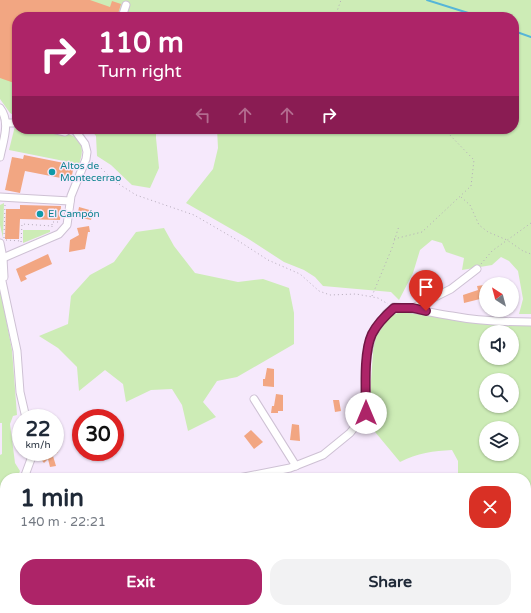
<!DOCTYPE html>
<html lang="en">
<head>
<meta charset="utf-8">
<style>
	body { margin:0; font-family:"Varela Round",sans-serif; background:#f2f2f3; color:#1f2937; height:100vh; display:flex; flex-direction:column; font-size:15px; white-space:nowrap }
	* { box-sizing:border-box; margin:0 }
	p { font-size:13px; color:#747a83 }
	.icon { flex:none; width:22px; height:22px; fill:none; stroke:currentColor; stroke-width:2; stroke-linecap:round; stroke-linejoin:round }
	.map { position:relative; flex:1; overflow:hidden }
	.panel { position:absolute; left:0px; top:473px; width:531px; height:140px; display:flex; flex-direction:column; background:#fff; border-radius:16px 16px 0 0; box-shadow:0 1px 3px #0004 }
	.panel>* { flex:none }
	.top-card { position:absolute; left:12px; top:12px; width:507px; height:122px; border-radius:16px; box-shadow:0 1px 3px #0004; background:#ad2468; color:#fff; overflow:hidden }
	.needle { width:26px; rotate:324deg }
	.tools { position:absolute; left:479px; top:277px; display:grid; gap:8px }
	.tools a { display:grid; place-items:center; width:40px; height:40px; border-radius:50%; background:#fff; box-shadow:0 1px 3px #0004; font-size:20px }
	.speed { position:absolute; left:12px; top:409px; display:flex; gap:8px; font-size:20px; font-weight:700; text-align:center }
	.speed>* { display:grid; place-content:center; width:52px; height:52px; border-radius:50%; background:#fff; box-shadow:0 1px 3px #0004; line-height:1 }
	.speed small { font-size:10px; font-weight:400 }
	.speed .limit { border:6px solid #d22; background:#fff; color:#111 }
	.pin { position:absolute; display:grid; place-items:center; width:34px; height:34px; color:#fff; margin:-41px -17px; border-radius:50% 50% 50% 0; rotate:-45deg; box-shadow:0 0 4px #0007 }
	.pin .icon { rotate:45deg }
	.me { position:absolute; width:44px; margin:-22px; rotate:0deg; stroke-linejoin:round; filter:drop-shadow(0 0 3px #0008) }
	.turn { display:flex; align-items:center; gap:14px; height:84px; padding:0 20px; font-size:18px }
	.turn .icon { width:52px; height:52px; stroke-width:2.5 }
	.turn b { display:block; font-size:28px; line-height:34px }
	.lanes { display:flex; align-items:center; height:38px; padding:0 20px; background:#0003; justify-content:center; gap:20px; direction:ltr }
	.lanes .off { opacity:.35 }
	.round { display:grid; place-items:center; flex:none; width:42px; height:42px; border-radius:16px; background:#f2f2f3 }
	.summary { display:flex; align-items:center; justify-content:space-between; height:68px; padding:0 20px }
	h1 { font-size:24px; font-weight:800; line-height:30px }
	.button { display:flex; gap:8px; margin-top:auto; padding:8px 20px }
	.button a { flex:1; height:46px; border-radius:16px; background:#ad2468; color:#fff; font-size:16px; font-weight:800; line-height:46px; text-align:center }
	.button a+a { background:#f2f2f3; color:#1f2937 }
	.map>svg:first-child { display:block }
</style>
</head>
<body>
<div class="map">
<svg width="531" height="613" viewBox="0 0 531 613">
	<rect width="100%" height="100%" fill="#f6e9fc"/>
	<!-- green -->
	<g fill="#cdecb6" fill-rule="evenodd">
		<polygon points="0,0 531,0 531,314 519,314 523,299 518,271 509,261 501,257 492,265 462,270 464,258 446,252 442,243 432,240 420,250 413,273 399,300 391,292 323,286 315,277 304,270 284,262 247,238 186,203 213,169 218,148 217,129 514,129 514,17 17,17 17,117 10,113 0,99"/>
		<path d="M15 126H17V129C30 129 70 129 78 140 84 147 82 156 79 164L9 150Z"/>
		<polygon points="78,129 156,129 156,138 159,168 150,188 132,185 111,165 97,156 96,136 91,130"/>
		<polygon points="4,203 3,238 0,225 0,205"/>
		<polygon points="164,228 174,246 195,273 238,282 263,279 289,288 294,313 294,344 237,377 217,381 203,402 216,417 188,431 182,405 172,389 151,390 126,402 123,384 105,370 79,391 77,367 58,348 39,336 68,324 71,296 90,275 114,262 136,232"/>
		<polygon points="23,230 50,230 50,232 23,243"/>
		<polygon points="0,288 12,350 17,415 13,416 10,424 15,463 20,471 17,478 5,478 5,504 0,513 0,455 2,454 2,423 0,423"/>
		<path d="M409 311 531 324V613H378L375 608H526V478H458V461L452 450C434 451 417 453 400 462L366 421 369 409 374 339 381 327 391 316 400 312ZM486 332H512V358H486ZM486 380H512V406H486ZM486 428H512V454H486Z"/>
	</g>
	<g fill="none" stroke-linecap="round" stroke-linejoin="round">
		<!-- stream -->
		<g stroke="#56b5d8" stroke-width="2">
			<polyline points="427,0 481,17"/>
			<polyline points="514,31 531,37"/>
		</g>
	</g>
	<!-- building -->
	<g fill="#f2a682">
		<polygon points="0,0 90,0 110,7 112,1 121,4 117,17 17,17 17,84 0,78"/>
		<polygon points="24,155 74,165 71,180 25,171 20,193 5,190 12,157 23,159"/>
		<polygon points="20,205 61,206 60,220 20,219 19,239 5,239 6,209 20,209"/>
		<polygon points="79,207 93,211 91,220 77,217"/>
		<polygon points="89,226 90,232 88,232 85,249 69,252 70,240 79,235 77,228"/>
		<polygon points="48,254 52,264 25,276 27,279 21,282 16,269"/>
		<polygon points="484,285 485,291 484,292 484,294 483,294 484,298 464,303 463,295 478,290 477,286"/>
		<polygon points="267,368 274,369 274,387 263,386 263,379 265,379"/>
		<polygon points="276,394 283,395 283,411 278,411 278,413 271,413 272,406 274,406"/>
		<polygon points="333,400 339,400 341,411 335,412"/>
		<polygon points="292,424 299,425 300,441 290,440"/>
		<polygon points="251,430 263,442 254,449 244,436"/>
		<polygon points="46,452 58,452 53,456 56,466 50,467 48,459 44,463 39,457"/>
		<polygon points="33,608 51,608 49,613 43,613"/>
		<polygon points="309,608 324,608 325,613 311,613"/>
	</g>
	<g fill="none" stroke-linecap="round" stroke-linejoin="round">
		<defs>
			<g id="minor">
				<polyline points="122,17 126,5"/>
				<path d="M0 108C11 122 3 141 0 157"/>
				<polyline points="6,123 17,123"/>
				<polyline points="52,129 65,132 70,129"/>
				<polyline points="0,197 70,201"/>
				<polyline points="0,243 3,258 4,277"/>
				<polyline points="0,254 3,258 59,234 67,225 71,196 86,159 87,152 85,144 74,129"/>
				<polyline points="0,272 17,351 20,392 26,418"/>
				<polyline points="413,308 451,289 477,269"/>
				<polyline points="254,399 296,466"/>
				<polyline points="24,478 31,459 31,452"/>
				<path d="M239 478 290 468 323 455 350 433 366 413V361L372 335 386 314 394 307C414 308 432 313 452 316 478 321 504 322 531 322"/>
				<polyline points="0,528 5,519"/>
				<polyline points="0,540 5,536"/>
				<polyline points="95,608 96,613"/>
				<polyline points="105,613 110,608"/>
			</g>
		</defs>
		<!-- minor casing -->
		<use href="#minor" stroke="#cec1d4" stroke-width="9"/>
		<!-- path -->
		<g stroke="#b5abba" stroke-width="1" stroke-dasharray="1 3" stroke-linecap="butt">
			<polyline points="335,17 341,0"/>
			<polyline points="92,161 96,163 114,181 136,195 194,215 237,240 268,260 300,274 319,291 330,295 356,294 378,298 388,304"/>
			<polyline points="461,197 470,205 479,225 488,232 507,240 523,251 531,254"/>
			<polyline points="52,225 52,222 59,222"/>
			<polyline points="4,238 5,205"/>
			<polyline points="394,239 422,232 471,186 474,160 447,132 447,129"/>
			<polyline points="6,240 21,241"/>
			<polyline points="21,242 22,224 52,226 52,229"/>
			<polyline points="481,264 492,251 531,223"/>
			<polyline points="372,296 392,248 399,226"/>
			<polyline points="526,508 531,493"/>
			<polyline points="526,529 531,526"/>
			<polyline points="478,613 481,608"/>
		</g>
		<!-- minor -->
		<use href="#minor" stroke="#fff" stroke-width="7"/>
	</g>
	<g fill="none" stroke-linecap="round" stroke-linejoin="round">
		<defs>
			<path id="route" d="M366 413C366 392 363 353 372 334 377 324 386 315 394 308H413L426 311"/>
		</defs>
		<!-- route casing -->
		<use href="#route" stroke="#701744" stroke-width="10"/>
		<!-- route -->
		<use href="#route" stroke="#ad2468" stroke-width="7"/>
	</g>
	<!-- markers -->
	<g fill="#0f9aa8" stroke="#f6e9fc" stroke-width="1.5">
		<circle cx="52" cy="172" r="4"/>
		<circle cx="40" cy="214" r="4"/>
	</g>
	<g text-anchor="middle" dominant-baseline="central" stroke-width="3" stroke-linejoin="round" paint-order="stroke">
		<!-- culture labels -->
		<g font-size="10" fill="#0d838f" stroke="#f6e9fc" text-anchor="start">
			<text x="60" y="166">Altos de<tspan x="60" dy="12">Montecerrao</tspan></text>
			<text x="48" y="214">El Campón</text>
		</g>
	</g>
</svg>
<div class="tools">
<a><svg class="needle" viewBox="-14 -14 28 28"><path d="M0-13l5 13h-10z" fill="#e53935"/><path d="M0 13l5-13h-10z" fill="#747a83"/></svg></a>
<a><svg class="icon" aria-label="sound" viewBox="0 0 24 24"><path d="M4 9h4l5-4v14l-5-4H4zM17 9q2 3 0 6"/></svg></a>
<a><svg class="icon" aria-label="search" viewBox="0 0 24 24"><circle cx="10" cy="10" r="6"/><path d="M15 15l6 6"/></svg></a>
<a><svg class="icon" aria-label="layers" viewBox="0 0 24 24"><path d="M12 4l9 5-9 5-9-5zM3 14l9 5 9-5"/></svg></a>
</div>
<div class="speed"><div>22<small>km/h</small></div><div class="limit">30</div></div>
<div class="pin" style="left:426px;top:311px;background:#d93025"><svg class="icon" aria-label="arrive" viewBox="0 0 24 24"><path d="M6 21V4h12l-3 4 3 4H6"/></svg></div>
<svg class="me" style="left:366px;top:413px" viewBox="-20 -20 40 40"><circle r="19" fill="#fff"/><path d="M0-13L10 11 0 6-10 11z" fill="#ad2468"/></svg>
<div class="top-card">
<div class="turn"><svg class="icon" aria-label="right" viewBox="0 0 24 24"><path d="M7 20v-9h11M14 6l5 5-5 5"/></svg><div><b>110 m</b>Turn right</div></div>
<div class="lanes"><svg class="icon off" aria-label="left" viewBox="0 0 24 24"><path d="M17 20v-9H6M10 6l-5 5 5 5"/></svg><svg class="icon off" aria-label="ahead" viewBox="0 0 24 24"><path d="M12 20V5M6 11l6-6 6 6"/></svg><svg class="icon off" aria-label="ahead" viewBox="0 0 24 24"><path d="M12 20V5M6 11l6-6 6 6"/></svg><svg class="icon" aria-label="right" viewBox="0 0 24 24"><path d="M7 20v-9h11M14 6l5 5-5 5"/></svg></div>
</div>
<section class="panel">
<div class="summary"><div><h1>1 min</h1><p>140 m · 22:21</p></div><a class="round" style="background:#d93025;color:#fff"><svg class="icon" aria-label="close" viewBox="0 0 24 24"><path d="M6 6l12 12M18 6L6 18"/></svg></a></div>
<div class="button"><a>Exit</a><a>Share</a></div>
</section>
</div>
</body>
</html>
